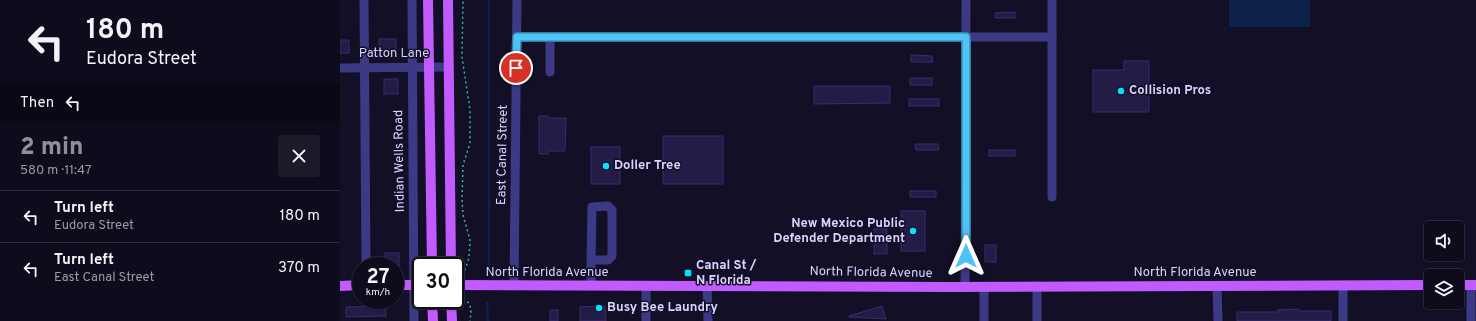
<!DOCTYPE html>
<html lang="en">
<head>
<meta charset="utf-8">
<style>
	body { margin:0; font-family:Overpass,sans-serif; background:#1c1929; color:#f1f3f6; height:100vh; display:flex; flex-direction:column; font-size:15px; white-space:nowrap }
	* { box-sizing:border-box; margin:0 }
	p { font-size:13px; color:#9b9ba3 }
	.icon { flex:none; width:22px; height:22px; fill:none; stroke:currentColor; stroke-width:2; stroke-linecap:round; stroke-linejoin:round }
	.map { position:relative; flex:1; overflow:hidden }
	.drawer { display:flex; flex-direction:column; background:#0e0b1c; width:340px }
	.drawer>* { flex:none }
	.top-card { background:#0e0b1c; color:#f1f3f6; overflow:hidden }
	.fabs { position:absolute; left:1084px; top:221px; display:grid; gap:8px }
	.fabs a { display:grid; place-items:center; width:40px; height:40px; border-radius:4px; background:#0e0b1c; box-shadow:0 1px 3px #0004,0 0 0 1px #2e2b3b; font-size:20px }
	.speed { position:absolute; left:12px; top:257px; display:flex; gap:8px; font-size:20px; font-weight:700; text-align:center }
	.speed>* { display:grid; place-content:center; width:52px; height:52px; border-radius:50%; background:#0e0b1c; box-shadow:0 1px 3px #0004,0 0 0 1px #2e2b3b; line-height:1 }
	.speed small { font-size:10px; font-weight:400 }
	.speed .limit { border:2px solid #111; border-radius:6px; background:#fff; color:#111 }
	.pin { position:absolute; display:grid; place-items:center; width:34px; height:34px; color:#fff; margin:-17px; border:2px solid #fff; border-radius:50%; box-shadow:0 1px 4px #0007 }
	.me { position:absolute; width:44px; margin:-22px; rotate:0deg; stroke-linejoin:round; filter:drop-shadow(0 0 3px #0008) }
	.turn { display:flex; align-items:center; gap:14px; height:84px; padding:0 20px; font-size:18px }
	.turn .icon { width:52px; height:52px; stroke-width:2.5 }
	.turn b { display:block; font-size:28px; line-height:34px }
	.then { display:flex; align-items:center; height:38px; padding:0 20px; background:#0003; gap:8px; font-size:15px }
	.round { display:grid; place-items:center; flex:none; width:42px; height:42px; border-radius:4px; background:#1c1929 }
	.overview { display:flex; align-items:center; justify-content:space-between; height:68px; padding:0 20px }
	h1 { font-size:24px; font-weight:800; line-height:30px; color:#8c9099 }
	ul { padding:0; list-style:none }
	li { display:flex; align-items:center; gap:12px; height:52px; padding:0 20px; border-top:1px solid #2e2b3b }
	li div { flex:1 }
	li b { display:block; font-size:15px }
	li em { font-style:normal }
	main { display:flex; flex:1; min-height:0 }
	.map>svg:first-child { display:block }
</style>
</head>
<body>
<main>
<section class="drawer">
<div class="top-card">
<div class="turn"><svg class="icon" aria-label="left" viewBox="0 0 24 24"><path d="M17 20v-9H6M10 6l-5 5 5 5"/></svg><div><b>180 m</b>Eudora Street</div></div>
<div class="then">Then<svg class="icon" aria-label="left" viewBox="0 0 24 24"><path d="M17 20v-9H6M10 6l-5 5 5 5"/></svg></div>
</div>
<div class="overview"><div><h1>2 min</h1><p>580 m · 11:47</p></div><a class="round"><svg class="icon" aria-label="close" viewBox="0 0 24 24"><path d="M6 6l12 12M18 6L6 18"/></svg></a></div>
<ul>
<li><svg class="icon" aria-label="left" viewBox="0 0 24 24"><path d="M17 20v-9H6M10 6l-5 5 5 5"/></svg><div><b>Turn left</b><p>Eudora Street</p></div><em>180 m</em></li>
<li><svg class="icon" aria-label="left" viewBox="0 0 24 24"><path d="M17 20v-9H6M10 6l-5 5 5 5"/></svg><div><b>Turn left</b><p>East Canal Street</p></div><em>370 m</em></li>
</ul>
</section>
<div class="map">
<svg width="1136" height="321" viewBox="0 0 1136 321">
	<rect width="100%" height="100%" fill="#130f26"/>
	<!-- water -->
	<rect fill="#0c2248" x="889" y="0" width="81" height="27"/>
	<g fill="none" stroke-linecap="round" stroke-linejoin="round">
		<!-- stream -->
		<g stroke="#0c2248" stroke-width="2.5">
			<polyline points="149,0 149,265"/>
			<polyline points="147,303 148,321"/>
		</g>
	</g>
	<!-- building -->
	<g fill="#241b47" stroke="#3b2d73">
		<polygon points="675,12 675,18 655,18 655,13"/>
		<rect x="39" y="39" width="17" height="14"/>
		<rect x="0" y="40" width="9" height="13"/>
		<polygon points="571,55 592,56 593,62 571,62"/>
		<polygon points="784,61 809,61 809,112 753,112 753,70 784,70"/>
		<rect x="570" y="78" width="22" height="7"/>
		<rect x="44" y="79" width="14" height="15"/>
		<polygon points="474,86 550,86 550,103 474,104"/>
		<rect x="569" y="99" width="30" height="7"/>
		<polygon points="199,116 208,116 208,118 226,118 225,151 208,151 208,154 199,154"/>
		<rect x="323" y="136" width="60" height="48"/>
		<polygon points="575,144 598,144 599,150 576,150"/>
		<rect x="251" y="147" width="29" height="37"/>
		<rect x="649" y="150" width="26" height="6"/>
		<rect x="570" y="191" width="26" height="6"/>
		<rect x="561" y="211" width="24" height="40"/>
		<rect x="534" y="229" width="13" height="25"/>
		<rect x="645" y="245" width="11" height="17"/>
		<rect x="45" y="253" width="14" height="13"/>
		<polygon points="46,306 46,316 6,317 6,307"/>
		<polygon points="265,306 266,321 240,321 240,307"/>
		<polygon points="542,306 546,319 509,317 509,316"/>
		<polygon points="959,309 959,311 991,311 991,321 897,321 897,312 938,312 938,310"/>
		<rect x="210" y="310" width="8" height="11"/>
	</g>
	<g fill="none" stroke-linecap="round" stroke-linejoin="round">
		<!-- path -->
		<g stroke="#2fb8b0" stroke-width="1.5" stroke-dasharray="2 3" stroke-linecap="butt">
			<polyline points="123,275 129,258 130,240 123,215 122,200 123,165 130,143 130,110 122,57 123,0"/>
			<path d="M123 299C133 303 131 312 130 321"/>
		</g>
		<!-- minor -->
		<g stroke="#3d3a85" stroke-width="9">
			<polyline points="24,0 26,266"/>
			<polyline points="72,0 74,321"/>
			<polyline points="177,37 712,37"/>
			<polyline points="0,68 108,67"/>
			<polyline points="210,72 210,37"/>
			<polyline points="712,197 712,0"/>
			<polyline points="1003,285 1003,321"/>
			<polyline points="1131,285 1131,321"/>
			<polyline points="174,286 177,0"/>
			<polyline points="251,286 251,260 268,260 272,256 272,210 268,206 252,207 251,260"/>
			<polyline points="306,286 306,321"/>
			<polyline points="367,286 368,321"/>
			<polyline points="697,286 697,321"/>
			<polyline points="877,286 878,321"/>
			<polyline points="625,287 626,0"/>
			<polyline points="644,287 644,321"/>
		</g>
		<!-- major -->
		<g stroke="#c25bff" stroke-width="10">
			<polyline points="88,0 92,266"/>
			<polyline points="108,0 111,266"/>
			<polyline points="55,285 81,285"/>
			<polyline points="115,285 610,287 1091,285"/>
			<polyline points="1117,285 1136,285"/>
			<polyline points="0,286 21,285"/>
			<polyline points="92,300 93,321"/>
			<polyline points="111,300 112,321"/>
		</g>
	</g>
	<g fill="none" stroke-linecap="round" stroke-linejoin="round">
		<defs>
			<polyline id="route" points="176,68 177,37 626,37 626,256"/>
		</defs>
		<!-- route casing -->
		<use href="#route" stroke="#337fa1" stroke-width="10"/>
		<!-- route -->
		<use href="#route" stroke="#4fc3f7" stroke-width="7"/>
	</g>
	<!-- markers -->
	<g fill="#00e5ff" stroke="#130f26" stroke-width="1.5">
		<circle cx="781" cy="91" r="4"/>
		<circle cx="266" cy="166" r="4"/>
		<circle cx="573" cy="231" r="4"/>
		<rect x="344" y="269" width="8" height="8" rx="2"/>
		<circle cx="259" cy="308" r="4"/>
	</g>
	<g text-anchor="middle" dominant-baseline="central" stroke-width="3" stroke-linejoin="round" paint-order="stroke">
		<!-- street labels -->
		<g font-size="13" fill="#d9d4ff" stroke="#130f26">
			<text x="54" y="54">Patton Lane</text>
			<text transform="translate(163 155) rotate(-89)">East Canal Street</text>
			<text transform="translate(60 161) rotate(-91)">Indian Wells Road</text>
			<text x="207" y="273">North Florida Avenue</text>
			<text transform="translate(531 273) rotate(1)">North Florida Avenue</text>
			<text x="855" y="273">North Florida Avenue</text>
		</g>
		<!-- poi labels -->
		<g font-size="13" font-weight="bold" fill="#d9d4ff" stroke="#130f26" text-anchor="start">
			<text x="789" y="91">Collision Pros</text>
			<text x="274" y="166">Doller Tree</text>
			<text x="565" y="224" text-anchor="end">New Mexico Public<tspan x="565" dy="15">Defender Department</tspan></text>
			<text x="356" y="266">Canal St /<tspan x="356" dy="15">N Florida</tspan></text>
			<text x="267" y="308">Busy Bee Laundry</text>
		</g>
	</g>
</svg>
<div class="fabs">
<a><svg class="icon" aria-label="sound" viewBox="0 0 24 24"><path d="M4 9h4l5-4v14l-5-4H4zM17 9q2 3 0 6"/></svg></a>
<a><svg class="icon" aria-label="layers" viewBox="0 0 24 24"><path d="M12 4l9 5-9 5-9-5zM3 14l9 5 9-5"/></svg></a>
</div>
<div class="speed"><div>27<small>km/h</small></div><div class="limit">30</div></div>
<div class="pin" style="left:176px;top:68px;background:#d93025"><svg class="icon" aria-label="arrive" viewBox="0 0 24 24"><path d="M6 21V4h12l-3 4 3 4H6"/></svg></div>
<svg class="me" style="left:626px;top:256px" viewBox="-20 -20 40 40"><path d="M0-17L14 15 0 8-14 15z" fill="#4fc3f7" stroke="#fff" stroke-width="4"/></svg>
</div>
</main>
</body>
</html>
